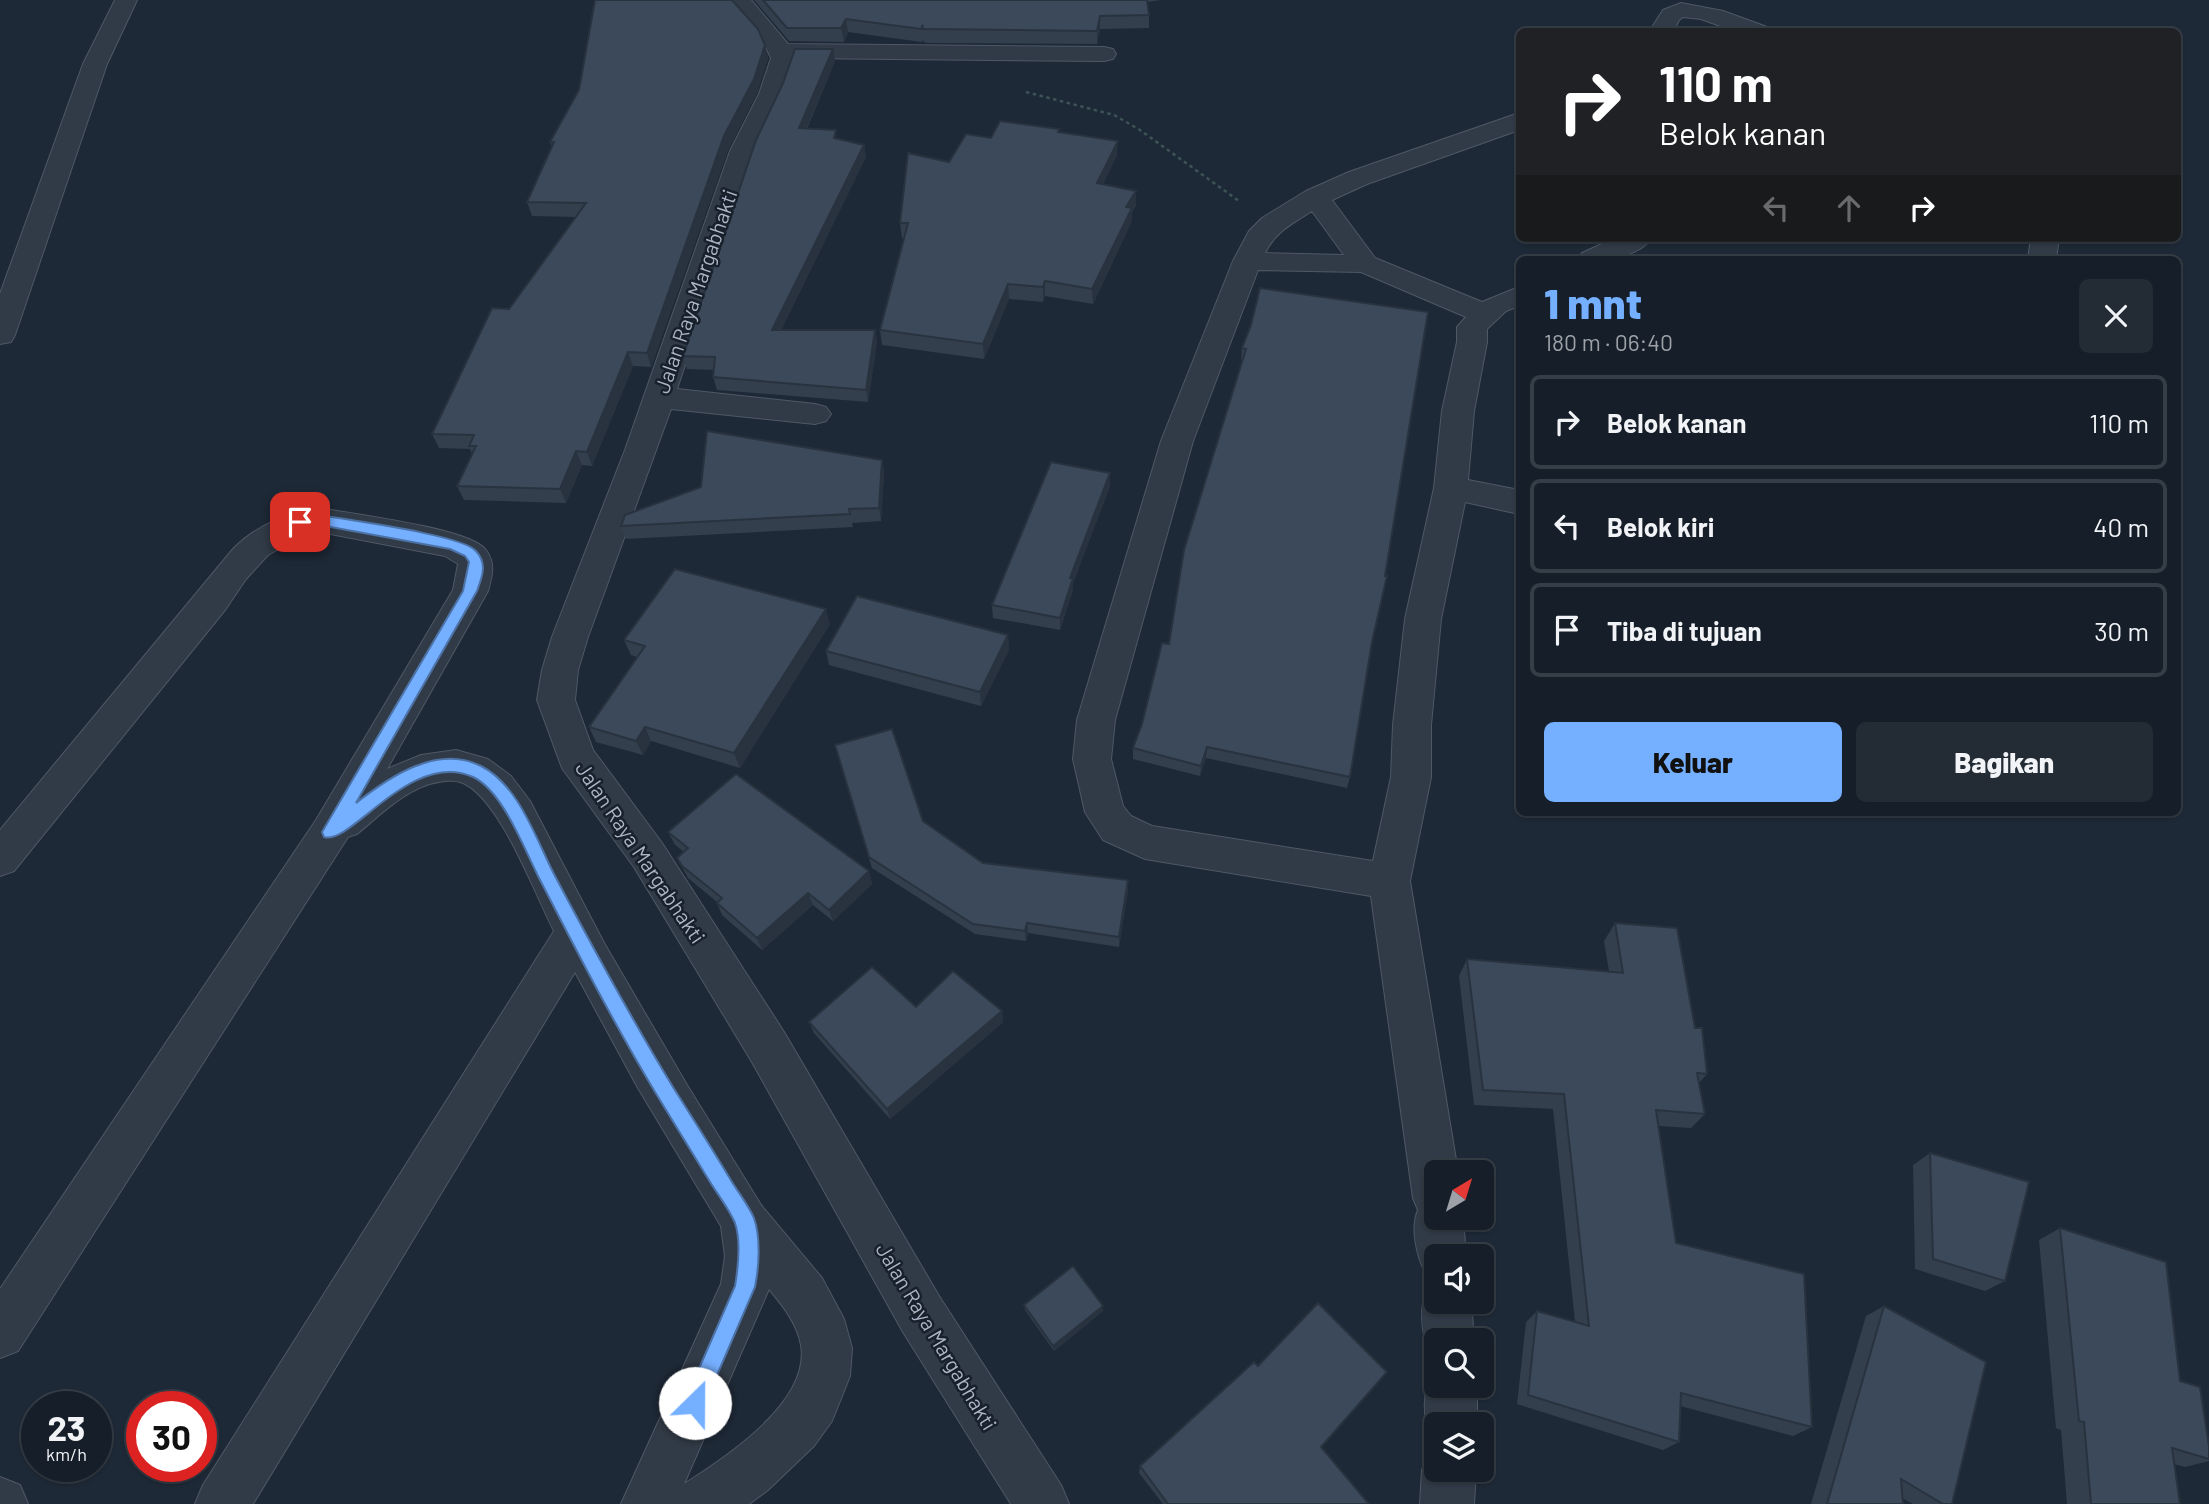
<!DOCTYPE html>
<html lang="id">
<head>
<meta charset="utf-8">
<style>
	body { margin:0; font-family:Barlow,sans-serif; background:#232c35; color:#f1f3f6; height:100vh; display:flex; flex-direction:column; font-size:26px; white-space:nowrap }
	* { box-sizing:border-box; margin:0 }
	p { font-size:23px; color:#9ea2a8 }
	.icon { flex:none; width:38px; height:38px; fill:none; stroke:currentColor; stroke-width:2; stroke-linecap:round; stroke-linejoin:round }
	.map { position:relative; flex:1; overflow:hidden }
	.panel { position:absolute; left:1516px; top:256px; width:665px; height:560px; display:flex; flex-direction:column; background:#161f29; border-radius:10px; box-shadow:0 2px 5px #0004,0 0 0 2px #353d46 }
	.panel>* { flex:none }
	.hud { position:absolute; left:1516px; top:28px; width:665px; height:214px; border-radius:10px; box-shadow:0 2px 5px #0004,0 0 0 2px #353d46; background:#202124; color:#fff; overflow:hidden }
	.needle { width:46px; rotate:38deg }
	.fabs { position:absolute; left:1424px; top:1160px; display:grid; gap:14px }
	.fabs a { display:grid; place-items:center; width:70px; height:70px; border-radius:10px; background:#161f29; box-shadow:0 2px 5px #0004,0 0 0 2px #353d46; font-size:35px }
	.speed { position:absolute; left:21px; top:1391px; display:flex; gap:14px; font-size:35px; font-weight:700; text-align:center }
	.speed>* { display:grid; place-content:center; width:91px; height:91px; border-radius:50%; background:#161f29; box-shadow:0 2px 5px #0004,0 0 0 2px #353d46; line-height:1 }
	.speed small { font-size:18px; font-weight:400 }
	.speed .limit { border:10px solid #d22; background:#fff; color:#111 }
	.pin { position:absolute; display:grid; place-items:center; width:60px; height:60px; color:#fff; margin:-30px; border-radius:14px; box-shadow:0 4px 10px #0006 }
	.me { position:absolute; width:77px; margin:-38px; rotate:23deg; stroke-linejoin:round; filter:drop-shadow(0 0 5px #0008) }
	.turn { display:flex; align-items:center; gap:24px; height:147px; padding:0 28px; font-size:32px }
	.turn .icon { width:91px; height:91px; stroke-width:2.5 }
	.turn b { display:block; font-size:49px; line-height:60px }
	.lanes { display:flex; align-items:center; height:66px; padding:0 28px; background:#0003; justify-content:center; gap:35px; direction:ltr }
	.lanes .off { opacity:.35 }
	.round { display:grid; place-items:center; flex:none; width:74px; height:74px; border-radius:10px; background:#232c35 }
	.head { display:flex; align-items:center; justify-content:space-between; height:119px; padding:0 28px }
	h1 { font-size:42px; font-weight:800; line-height:52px; color:#75afff }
	.cta { display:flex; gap:14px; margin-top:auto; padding:14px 28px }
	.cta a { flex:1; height:80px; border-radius:10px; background:#75afff; color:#111; font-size:28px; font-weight:800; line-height:80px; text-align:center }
	.cta a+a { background:#232c35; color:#f1f3f6 }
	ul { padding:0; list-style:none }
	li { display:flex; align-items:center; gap:21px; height:94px; margin:0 14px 10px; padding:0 14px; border:4px solid #353d46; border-radius:10px }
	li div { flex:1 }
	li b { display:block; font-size:26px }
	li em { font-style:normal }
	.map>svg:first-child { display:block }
</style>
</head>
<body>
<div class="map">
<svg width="2209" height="1504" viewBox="0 0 2209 1504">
	<rect width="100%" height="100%" fill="#1e2937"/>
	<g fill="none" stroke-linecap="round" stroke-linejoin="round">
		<defs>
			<g id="street">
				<polygon points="115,0 137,0 107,64 15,335 11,342 0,344 0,294 83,64"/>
				<polygon points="727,0 751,0 788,44 1104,47 1113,49 1116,54 1113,59 1104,61 795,58 783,94 756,151 677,389 815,404 826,407 831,414 826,421 815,424 671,409 588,637 578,670 575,700 593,750 662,843 784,1032 939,1296 1061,1485 1069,1504 1011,1504 903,1332 752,1062 634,867 562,768 537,700 542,670 552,637 625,450 730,151 759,94 771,58 763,41"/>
				<polygon points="1681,3 1723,11 1767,27 1770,32 1737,32 1701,19 1683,17 1679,20 1673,32 1649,32 1663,10"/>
				<path d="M1519 113V130L1367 184 1332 200 1375 258 1482 302 1519 287V306L1506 311 1487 329V342L1474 411 1468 480 1519 490V514L1465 502 1441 619 1431 725V777L1410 881 1458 1172H1437V1218H1463L1466 1256H1437V1278L1425 1273C1417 1255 1410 1229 1418 1210L1413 1198 1371 896 1145 859 1103 840 1085 812 1073 759 1077 720 1161 441 1233 261 1249 231 1262 218 1306 191 1349 172ZM1312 211 1344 255 1265 253C1275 232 1293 223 1312 211ZM1258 270 1361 272 1466 317 1457 327V342L1442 411 1434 488 1405 619 1393 725 1391 777 1373 861 1152 826 1131 816 1123 806 1111 759 1115 720 1193 441Z"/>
				<path d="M1615 238H1652C1636 260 1602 259 1578 259L1582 253Z"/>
				<polygon points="2031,238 2059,238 2056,259 2028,259"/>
				<path d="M320 508C351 514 470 528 486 550 496 564 492 576 488 591L387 769 421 755 456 750 488 759 511 776 530 801 604 943 687 1085 761 1205 822 1278 844 1319 852 1348 850 1376 832 1421 814 1446 768 1490 749 1504H621L721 1284 725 1256 721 1226 638 1088 575 972 253 1504H195L203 1485 554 931C535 894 501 802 465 784 458 780 447 780 439 782 409 786 380 815 357 834L348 837 18 1351 0 1358V1289L316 820 453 590 458 564 445 556 320 532 304 535 268 555 246 579 225 610 14 871 0 876V830L233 549C258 524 286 514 320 508ZM769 1289C783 1306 797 1323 801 1345 811 1402 725 1458 684 1484Z"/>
				<path d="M1437 1281V1302H1471L1474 1340H1437V1360L1431 1358C1421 1333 1418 1309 1428 1284Z"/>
				<path d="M1437 1366V1386H1477V1424H1437V1444L1432 1443C1422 1417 1422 1393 1433 1368Z"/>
				<polygon points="1437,1448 1437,1470 1476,1470 1474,1504 1420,1504 1422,1470 1430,1451"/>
				<polygon points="0,1477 20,1485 28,1504 0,1504"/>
			</g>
		</defs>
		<!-- street casing -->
		<use href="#street" stroke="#4f5865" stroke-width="2"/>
		<!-- path -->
		<polyline stroke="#3d5355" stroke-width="2.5" stroke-dasharray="3.5 3.5" stroke-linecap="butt" points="1026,92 1114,115 1140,130 1239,201"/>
		<!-- street -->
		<use href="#street" fill="#313b47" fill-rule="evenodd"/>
	</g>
	<!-- wall -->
	<g fill="#333f4d">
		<polygon points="754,0 1160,0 1148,2 1149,15 1149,28 1100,29 1097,44 927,43 924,42 923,40 922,42 848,32 844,42 789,41"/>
		<polygon points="765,45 768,58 757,93 728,150 651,367 633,366 592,466 582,465 566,503 464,500 457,486 472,454 470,449 439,448 432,434 509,309 576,217 532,216 527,202 552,146 550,142 579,90"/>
		<polygon points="833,49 835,61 807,129 838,139 864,145 866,157 781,330 875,330 877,342 868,402 717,390 713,377 714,370 687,369 683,356"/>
		<polygon points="1059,129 1059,132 1117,155 1103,184 1136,191 1136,205 1132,213 1131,223 1093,304 1045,296 1043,302 1009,299 984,359 882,345 880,330 904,238 902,238 900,223 949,162 991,138"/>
		<polygon points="1251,325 1372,642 1350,777 1347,788 1206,758 1200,776 1133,759 1133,748 1142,724 1169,644 1243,361 1241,360 1242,348"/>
		<polygon points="882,460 884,473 881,521 852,523 853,527 626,539 621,526"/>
		<polygon points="1110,473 1110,486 1073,583 1073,590 1060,630 993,618 992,605"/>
		<polygon points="830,624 740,768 651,741 643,755 596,742 589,727 637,657 631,655 624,640"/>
		<polygon points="1008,635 1009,650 981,706 829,665 826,651"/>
		<polygon points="835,745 923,821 983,863 1128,880 1128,890 1119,947 1028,933 1026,941 975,934 872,868"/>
		<polygon points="668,832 869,871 872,884 833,921 813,905 762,950 722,915 717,903 717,902 688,878 677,858 684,852 675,845"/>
		<polygon points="1615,923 1695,1028 1707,1074 1699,1083 1705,1114 1691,1128 1658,1126 1676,1243 1812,1427 1793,1436 1680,1406 1679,1442 1663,1450 1517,1404 1526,1322 1537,1311 1575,1322 1553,1109 1474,1105 1459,976 1467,959 1609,971 1604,941"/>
		<polygon points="1002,1011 1003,1022 890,1119 814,1033 809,1022"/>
		<polygon points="1930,1153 2005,1281 1985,1291 1915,1269 1913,1165"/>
		<polygon points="2060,1228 2180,1381 2209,1446 2209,1461 2185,1467 2174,1464 2180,1504 2067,1504 2061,1430 2056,1428 2039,1240"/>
		<polygon points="1024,1305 1103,1306 1103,1311 1054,1351 1025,1310"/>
		<polygon points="1884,1306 1952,1504 1913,1504 1902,1498 1903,1504 1811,1504 1866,1316"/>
		<polygon points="1258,1366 1387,1372 1321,1448 1369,1504 1163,1504 1139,1473 1140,1466"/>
	</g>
	<!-- shaded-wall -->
	<g fill="#29333f">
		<polygon points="1100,16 1100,29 1097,44 1097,31"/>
		<polygon points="846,19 848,32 844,42 841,28"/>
		<polygon points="765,45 768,58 757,93 728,150 651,367 647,353 724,136"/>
		<polygon points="833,49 835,61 801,141 799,128"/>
		<polygon points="1118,141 1117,155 1097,197 1097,183"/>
		<polygon points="864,145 866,157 775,343 772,330"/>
		<polygon points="1136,191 1136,205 1132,213 1131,223 1093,304 1092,289 1126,207"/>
		<polygon points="1045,281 1045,296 1043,302 1043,287"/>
		<polygon points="1008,284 1009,299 984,359 983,344"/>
		<polygon points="875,330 877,342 868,402 866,390"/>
		<polygon points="628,352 633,366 592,466 587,452"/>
		<polygon points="576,451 582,465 566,503 560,489"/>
		<polygon points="882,460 884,473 881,521 879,508"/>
		<polygon points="1110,473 1110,486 1073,583 1073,590 1060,630 1060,618 1070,578"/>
		<polygon points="826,609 830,624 740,768 734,753"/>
		<polygon points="1008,635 1009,650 981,706 980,692"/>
		<polygon points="645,727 651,741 643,755 636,741"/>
		<polygon points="1207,747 1206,758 1200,776 1201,766"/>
		<polygon points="869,871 872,884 833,921 829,910"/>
		<polygon points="1128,880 1128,890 1119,947 1119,937"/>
		<polygon points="808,893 813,905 762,950 757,938"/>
		<polygon points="1027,923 1028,933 1026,941 1025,931"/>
		<polygon points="1002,1011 1003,1022 890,1119 887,1109"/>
		<polygon points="1103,1306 1103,1311 1054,1351 1053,1346"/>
	</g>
	<!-- building -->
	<g fill="#3b495a" stroke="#29333f" stroke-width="2">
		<polygon points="595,0 732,0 758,29 765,45 754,79 724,136 647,353 628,352 587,452 576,451 560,489 457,486 476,446 469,446 474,435 432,434 492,308 509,309 586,203 527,202 554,142 550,142 579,90"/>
		<polygon points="763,0 1147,0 1149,15 1100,16 1097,31 926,29 922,29 923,25 921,29 846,19 841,28 787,28"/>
		<polygon points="795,49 833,49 799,128 836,130 834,138 864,145 772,330 875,330 866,390 713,377 715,357 683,356 756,140 783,83"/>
		<polygon points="1000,121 1059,129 1058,132 1118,141 1097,183 1136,191 1126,207 1132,208 1092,289 1045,281 1043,287 1008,284 983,344 880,330 908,223 900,223 908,153 949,162 966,134 991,138"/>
		<polygon points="1260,288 1428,312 1385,576 1387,576 1372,642 1350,777 1207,747 1201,766 1133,748 1142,724 1162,643 1169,644 1184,550 1246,349 1242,348 1251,325"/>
		<polygon points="707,431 882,460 879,508 849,509 850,514 621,526 625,515 701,487"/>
		<polygon points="1051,462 1110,473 1070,578 1073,578 1060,618 992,605"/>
		<polygon points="675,569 826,609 734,753 645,727 636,741 589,727 645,646 624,640"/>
		<polygon points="857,596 1008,635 980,692 826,651"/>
		<polygon points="892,729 923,821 983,863 1128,880 1119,937 1027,923 1025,931 973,924 869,857 835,745"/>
		<polygon points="736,774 869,871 829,910 808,893 757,938 717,903 722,898 682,866 677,858 688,848 668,832"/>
		<polygon points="1615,923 1677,928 1695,1028 1702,1028 1707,1074 1697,1073 1705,1114 1656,1110 1676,1243 1804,1274 1812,1427 1681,1393 1679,1442 1528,1395 1537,1311 1589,1326 1564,1094 1483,1090 1467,959 1623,973"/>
		<polygon points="872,967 916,1007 953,971 1002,1011 887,1109 809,1022"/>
		<polygon points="1930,1153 2029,1182 2005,1281 1933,1259"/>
		<polygon points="2060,1228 2166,1262 2180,1381 2200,1387 2209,1446 2209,1459 2172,1448 2180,1504 2091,1504 2084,1422 2079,1421"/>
		<polygon points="1073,1266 1103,1306 1053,1346 1024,1305"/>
		<polygon points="1318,1303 1387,1372 1321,1447 1369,1504 1168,1504 1140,1466 1254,1362 1258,1366"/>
		<polygon points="1884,1306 1986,1362 1952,1504 1943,1504 1901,1479 1903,1504 1827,1504"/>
	</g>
	<!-- route -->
	<path fill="#75afff" stroke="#4c72a6" stroke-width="2" d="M320 515C347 520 463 535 476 551 488 564 482 577 477 591L356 803C389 777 437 744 481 766 519 785 536 839 554 874 592 946 631 1018 673 1087 692 1117 711 1147 729 1177 737 1191 748 1204 754 1218 761 1238 759 1267 755 1287L702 1410 695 1413 687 1410 684 1403 735 1286C738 1268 741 1241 735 1223 729 1209 718 1195 710 1182 692 1152 673 1122 655 1092 613 1022 576 950 539 878 524 849 503 791 473 777 411 749 351 846 324 837L322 832 463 591 469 562 465 556 450 549 320 525 300 527 293 522 300 517Z"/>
	<g text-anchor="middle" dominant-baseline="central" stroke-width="5" stroke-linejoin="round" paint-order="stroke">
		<!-- street labels -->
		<g font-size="21" fill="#abb5c5" stroke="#17202b">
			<text transform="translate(695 291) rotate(-71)">Jalan Raya Margabhakti</text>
			<text transform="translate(641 852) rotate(56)">Jalan Raya Margabhakti</text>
			<text transform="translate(937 1336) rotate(59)">Jalan Raya Margabhakti</text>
		</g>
	</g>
</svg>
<div class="fabs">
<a><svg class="needle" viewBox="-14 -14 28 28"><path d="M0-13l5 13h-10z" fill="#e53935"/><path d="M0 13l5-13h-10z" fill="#9ea2a8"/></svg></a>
<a><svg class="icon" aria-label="sound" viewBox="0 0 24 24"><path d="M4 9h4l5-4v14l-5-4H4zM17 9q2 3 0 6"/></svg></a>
<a><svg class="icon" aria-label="search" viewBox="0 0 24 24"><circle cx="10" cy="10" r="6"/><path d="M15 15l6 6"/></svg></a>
<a><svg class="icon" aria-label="layers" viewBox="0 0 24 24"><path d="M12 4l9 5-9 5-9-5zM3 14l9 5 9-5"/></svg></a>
</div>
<div class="speed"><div>23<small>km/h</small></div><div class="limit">30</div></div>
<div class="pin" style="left:300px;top:522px;background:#d93025"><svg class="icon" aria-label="arrive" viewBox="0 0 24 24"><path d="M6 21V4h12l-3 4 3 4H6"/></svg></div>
<svg class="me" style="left:695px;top:1403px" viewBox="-20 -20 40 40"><circle r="19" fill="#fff"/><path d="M0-13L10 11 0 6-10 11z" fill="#75afff"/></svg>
<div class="hud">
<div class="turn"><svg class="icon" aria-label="right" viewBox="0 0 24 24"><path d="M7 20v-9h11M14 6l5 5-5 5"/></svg><div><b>110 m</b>Belok kanan</div></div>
<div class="lanes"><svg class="icon off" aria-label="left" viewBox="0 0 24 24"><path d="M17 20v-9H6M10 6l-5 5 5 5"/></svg><svg class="icon off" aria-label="ahead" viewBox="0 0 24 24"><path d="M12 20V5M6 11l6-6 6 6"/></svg><svg class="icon" aria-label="right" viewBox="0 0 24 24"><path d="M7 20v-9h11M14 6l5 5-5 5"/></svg></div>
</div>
<section class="panel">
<div class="head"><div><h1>1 mnt</h1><p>180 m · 06:40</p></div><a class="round"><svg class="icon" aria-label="close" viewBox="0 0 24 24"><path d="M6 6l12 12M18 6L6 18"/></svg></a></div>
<ul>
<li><svg class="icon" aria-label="right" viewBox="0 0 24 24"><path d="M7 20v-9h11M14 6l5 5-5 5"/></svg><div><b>Belok kanan</b></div><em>110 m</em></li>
<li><svg class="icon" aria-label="left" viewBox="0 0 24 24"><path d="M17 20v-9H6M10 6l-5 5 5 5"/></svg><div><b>Belok kiri</b></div><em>40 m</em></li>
<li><svg class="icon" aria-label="arrive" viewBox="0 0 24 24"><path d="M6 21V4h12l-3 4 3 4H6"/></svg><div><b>Tiba di tujuan</b></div><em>30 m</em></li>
</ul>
<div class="cta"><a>Keluar</a><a>Bagikan</a></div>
</section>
</div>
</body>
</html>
